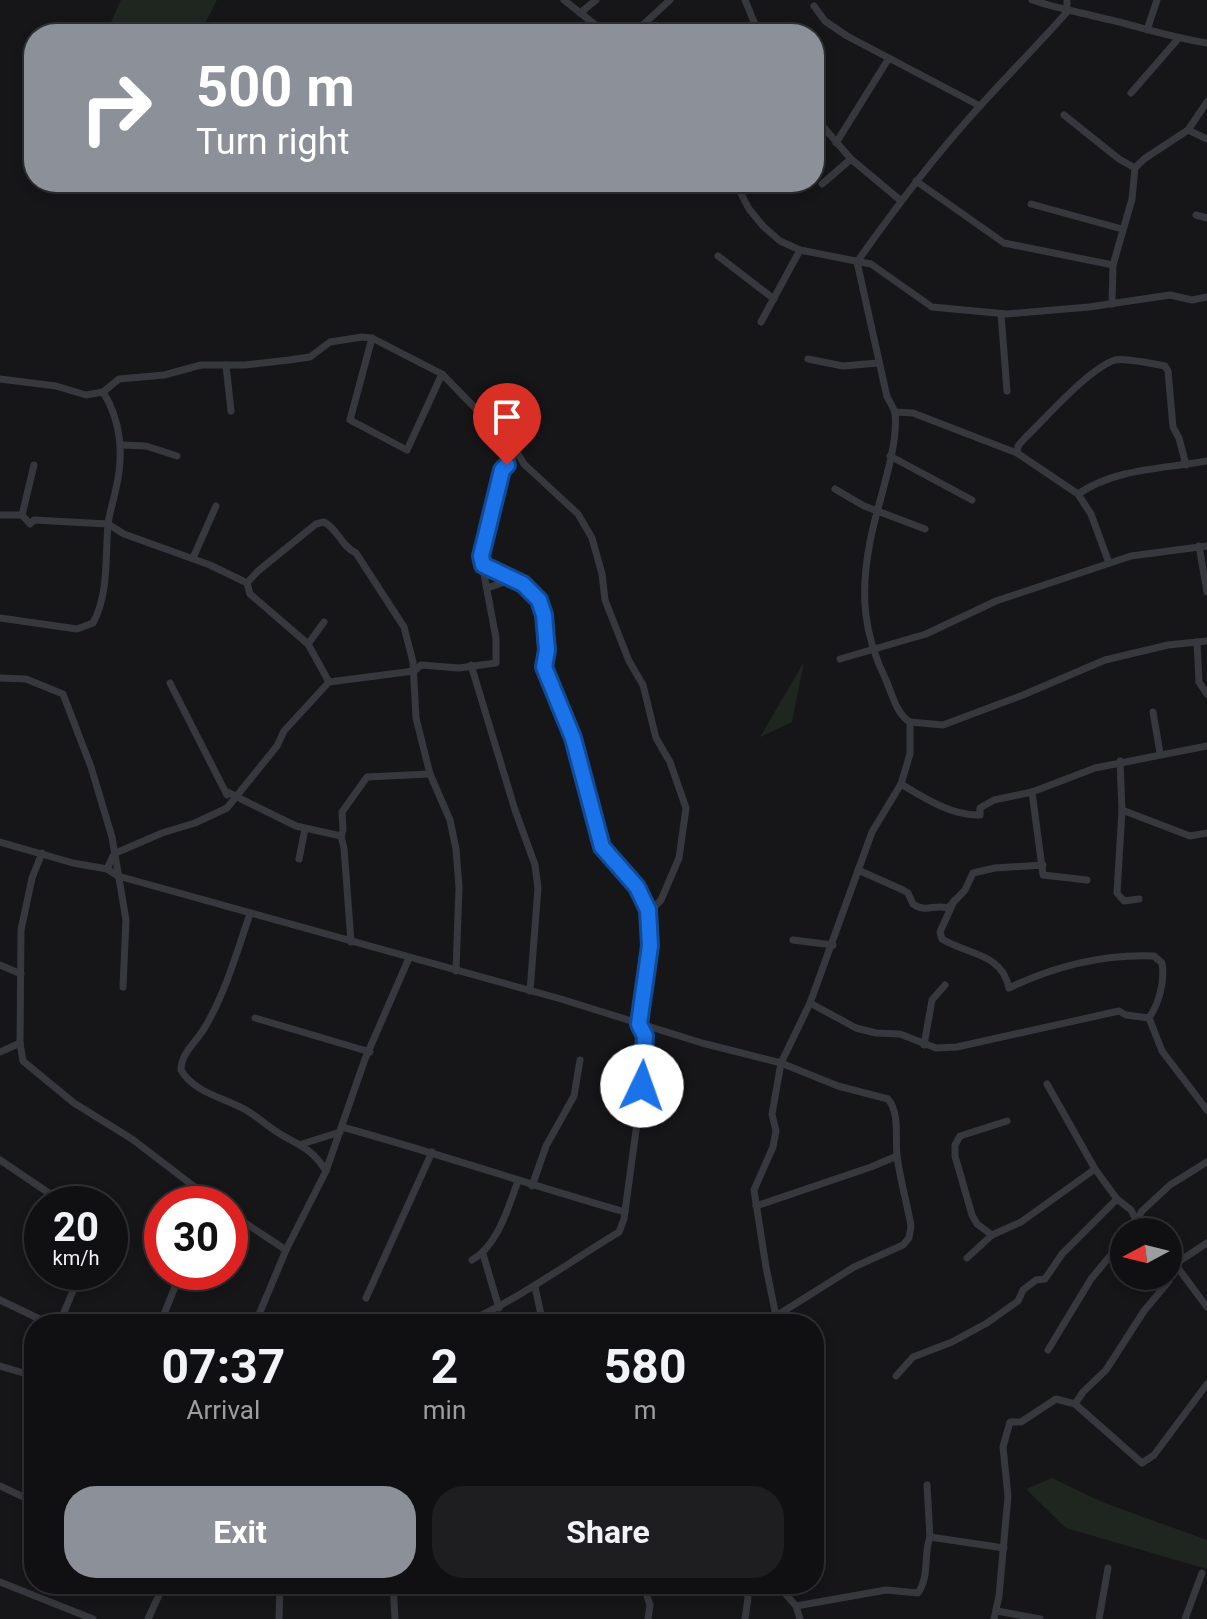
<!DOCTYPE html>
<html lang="en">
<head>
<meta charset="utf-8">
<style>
	body { margin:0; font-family:Roboto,sans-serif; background:#1e1e20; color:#f1f3f6; height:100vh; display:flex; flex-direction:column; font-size:30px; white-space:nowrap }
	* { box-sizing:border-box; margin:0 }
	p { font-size:26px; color:#9c9d9f }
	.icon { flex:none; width:44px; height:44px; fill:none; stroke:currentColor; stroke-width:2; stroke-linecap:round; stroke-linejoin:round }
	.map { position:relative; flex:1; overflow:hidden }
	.details { position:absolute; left:24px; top:1314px; width:800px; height:280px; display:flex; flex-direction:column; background:#101012; border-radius:32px; box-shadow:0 4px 12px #0003,0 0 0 2px #303032 }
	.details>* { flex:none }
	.hud { position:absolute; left:24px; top:24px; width:800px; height:168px; border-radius:32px; box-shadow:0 4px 12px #0003,0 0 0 2px #303032; background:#8c9099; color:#fff; overflow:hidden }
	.needle { width:52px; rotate:263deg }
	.fabs { position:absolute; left:1110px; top:1218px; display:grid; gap:16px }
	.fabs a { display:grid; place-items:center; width:72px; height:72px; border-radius:50%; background:#101012; box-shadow:0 4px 12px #0003,0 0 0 2px #303032; font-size:40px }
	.speed { position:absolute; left:24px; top:1186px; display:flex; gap:16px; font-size:40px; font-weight:700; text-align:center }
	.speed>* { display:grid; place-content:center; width:104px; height:104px; border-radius:50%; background:#101012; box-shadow:0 4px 12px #0003,0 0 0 2px #303032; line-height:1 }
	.speed small { font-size:20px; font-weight:400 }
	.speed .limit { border:12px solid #d22; background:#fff; color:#111 }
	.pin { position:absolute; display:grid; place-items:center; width:68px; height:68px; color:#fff; margin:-82px -34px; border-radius:50% 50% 50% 0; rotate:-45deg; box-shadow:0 0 8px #0007 }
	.pin .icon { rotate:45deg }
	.me { position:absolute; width:88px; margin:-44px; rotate:3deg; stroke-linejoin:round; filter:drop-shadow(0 0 6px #0008) }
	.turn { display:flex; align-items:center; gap:28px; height:168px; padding:0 40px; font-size:36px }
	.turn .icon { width:104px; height:104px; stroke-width:2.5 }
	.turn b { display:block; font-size:56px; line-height:68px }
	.eta { display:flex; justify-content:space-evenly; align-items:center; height:136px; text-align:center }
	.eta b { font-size:48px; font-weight:700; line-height:56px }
	.action { display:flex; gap:16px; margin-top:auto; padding:16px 40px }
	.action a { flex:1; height:92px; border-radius:32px; background:#8c9099; color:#fff; font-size:32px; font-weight:700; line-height:92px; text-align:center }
	.action a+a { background:#1e1e20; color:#f1f3f6 }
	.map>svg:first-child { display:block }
</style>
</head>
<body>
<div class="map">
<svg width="1207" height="1619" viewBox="0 0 1207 1619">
	<rect width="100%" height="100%" fill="#161618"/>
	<!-- green -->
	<g fill="#1e261f">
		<polygon points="121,0 217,0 200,34 113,34 111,22"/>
		<polygon points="804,662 792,722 760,737"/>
		<polygon points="1052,1478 1102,1502 1207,1540 1207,1569 1066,1528 1026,1489"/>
	</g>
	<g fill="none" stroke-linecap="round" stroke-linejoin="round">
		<!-- minor -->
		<g stroke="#37383d" stroke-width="7">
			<polyline points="564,0 607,34"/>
			<polyline points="745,0 759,34"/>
			<path d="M1032 0C1055 8 1075 11 1098 17 1135 25 1169 37 1207 43"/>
			<polyline points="814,6 825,21 847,36 980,106"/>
			<polyline points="580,13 596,0"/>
			<polyline points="1147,30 1157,0"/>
			<polyline points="633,34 670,0"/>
			<polyline points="1131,93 1178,39"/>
			<polyline points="1064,115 1119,159 1135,168"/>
			<polyline points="814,116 851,159 900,200"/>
			<polyline points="1188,130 1207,139"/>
			<polyline points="836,143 889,58"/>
			<polyline points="916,181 1004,243 1113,265"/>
			<polyline points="735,182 749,209 763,226 780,241 800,250 871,264 932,307 1007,314 1089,307 1170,295 1192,300 1207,297"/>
			<polyline points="822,184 851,159"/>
			<polyline points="1031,204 1122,229"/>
			<polyline points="1196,215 1207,218"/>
			<polyline points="718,256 774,299"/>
			<polyline points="1112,304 1113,265 1132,199 1135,168 1144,159 1188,130 1207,102"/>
			<polyline points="1001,314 1007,391"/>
			<polyline points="761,322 800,250"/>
			<polyline points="372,338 350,420 407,450 442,374"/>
			<polyline points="808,359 843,366 878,363"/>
			<polyline points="226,365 231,411"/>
			<polyline points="0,379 56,386 86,395 103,392 119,379 164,375 201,365 245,365 289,360 310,357 330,342 362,337 372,338 442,374 515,449 524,464 578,514 592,538 602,574 605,600 629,661 643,685 656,738 670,762 686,808 679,858 661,900 646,916"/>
			<polyline points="895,412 913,413 1017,453 1078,494 1091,514 1109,563"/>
			<polyline points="121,445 146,446 177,456"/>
			<path d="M1017 453 1018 446 1024 439C1046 418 1088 369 1115 360 1123 358 1155 364 1165 366L1168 371 1173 427 1179 438 1186 465"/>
			<polyline points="890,456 972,500"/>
			<polyline points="34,465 22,515 30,524 34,520 108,524 124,534 210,565 247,583"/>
			<polyline points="835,489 864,506 925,529"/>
			<path d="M1078 494C1116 468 1163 469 1207 461"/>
			<polyline points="0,515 22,515"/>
			<polyline points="1199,546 1207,592"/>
			<polyline points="193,558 216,506"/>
			<polyline points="487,588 505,582 518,584"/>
			<path d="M0 618 77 629 93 623C109 594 105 557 108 525 109 513 114 500 116 488 124 455 121 420 103 392"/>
			<polyline points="1197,642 1199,682 1207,694"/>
			<polyline points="308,644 324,622"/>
			<polyline points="840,659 926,634 996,601 1131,556 1207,546"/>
			<polyline points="471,665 515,810 535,865 538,888 530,991"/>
			<polyline points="0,678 26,679 63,694 91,767 112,837 126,920 123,987"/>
			<path d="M329 682 308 644 250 594 247 583 258 571 316 524 324 522C338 529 340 545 356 553L404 627 413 662 416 718 430 774 450 820 456 849 459 887 456 971"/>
			<polyline points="170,683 227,795"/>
			<polyline points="1153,712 1160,753"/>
			<polyline points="910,722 943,725 1023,695 1105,660 1168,645 1207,641"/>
			<polyline points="1120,761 1122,810 1117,893 1124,901 1139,899"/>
			<path d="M901 784C924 798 952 816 980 815V808L994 800 1032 792 1095 768 1207 746"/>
			<polyline points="227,792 296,826 341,836 344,848 351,942"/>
			<polyline points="1032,792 1043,875 1087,880"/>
			<polyline points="1122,810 1190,836 1207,833"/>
			<polyline points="341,836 343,830 342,812 367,777 430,774"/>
			<path d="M0 842 73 863 107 869 118 876 561 999 702 1043 781 1063 838 1086 888 1099C900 1113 895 1138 897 1156 900 1179 907 1203 911 1226L909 1238 903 1245 854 1267 776 1316"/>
			<polyline points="42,853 32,878 21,930 20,1043 23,1061 74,1103 132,1139 217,1204"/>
			<polyline points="299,859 305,829"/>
			<polyline points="107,869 113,856 118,852 162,833 195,823 227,808 277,746 284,731 329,682 414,671 421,665 459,668 496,663 496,638 480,553 502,470 511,463 515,449"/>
			<path d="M858 870 903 890 908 893 913 904C924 913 935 904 948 908L965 890 973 873 995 868 1043 865"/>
			<path d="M954 901 940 932 942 939C968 955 1002 953 1009 988 1055 966 1103 954 1154 956L1162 963C1165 982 1159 1003 1149 1018"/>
			<path d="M250 914C237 951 226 992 205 1027 197 1042 181 1052 181 1070 193 1091 220 1097 240 1107 254 1113 264 1124 277 1132 299 1146 311 1147 326 1171"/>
			<polyline points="793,940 833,945"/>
			<polyline points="0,965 21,974"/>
			<polyline points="810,1003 856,1028 876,1033 900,1034 936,1048 957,1047 1119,1011 1126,1015 1149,1018 1162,1051 1207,1110"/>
			<polyline points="255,1018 370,1052"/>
			<polyline points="924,1045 932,1000 945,985"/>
			<polyline points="0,1052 20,1043"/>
			<polyline points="1047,1084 1095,1169"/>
			<path d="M342 1127C437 1153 530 1185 625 1212"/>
			<polyline points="302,1144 340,1132"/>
			<polyline points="0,1160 65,1204"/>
			<polyline points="532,1186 546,1146 574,1096 580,1060"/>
			<polyline points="756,1206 871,1167 897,1156"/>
			<polyline points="230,1213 286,1250"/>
			<polyline points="1130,1232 1142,1211 1170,1185 1207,1162"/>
			<polyline points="992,1235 977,1224 972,1215 955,1156 955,1145 960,1136 1007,1121"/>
			<polyline points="1207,1243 1175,1264 1207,1307"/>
			<polyline points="483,1254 499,1308"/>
			<polyline points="967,1258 992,1235 1021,1222 1095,1169 1117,1199"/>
			<path d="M472 1260C498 1245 508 1208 518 1181"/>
			<polyline points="535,1287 543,1324"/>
			<polyline points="366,1298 432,1152"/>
			<polyline points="0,1300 50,1324"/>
			<polyline points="59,1324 81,1272"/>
			<polyline points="160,1324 181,1272"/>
			<polyline points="255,1324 286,1250 326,1171 365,1059 409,958"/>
			<path d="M462 1324C518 1300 566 1264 619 1232L624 1219 642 1086 645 1036 639 1024 650 946 648 910 637 887 602 847 573 738 544 667 547 650 544 615 539 600 523 584 483 565"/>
			<path d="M782 1324 776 1316 766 1267 754 1190 773 1147 776 1131 772 1114 781 1063 810 1003 872 832 901 784 910 754V722C897 715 892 694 886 680 863 633 860 593 870 542 876 507 899 448 895 414 894 408 890 402 887 397L857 262C893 211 930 162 971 116 1002 81 1036 47 1067 12V0"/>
			<polyline points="1048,1350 1091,1279 1124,1239"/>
			<polyline points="0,1366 34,1376"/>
			<polyline points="896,1376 913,1357 952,1342 987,1323 1018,1301 1023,1290 1036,1280 1045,1279 1062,1254 1117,1199 1131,1210 1142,1232"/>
			<polyline points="1075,1404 1142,1463 1154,1455 1207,1384"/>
			<polyline points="927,1485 930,1537"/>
			<polyline points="0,1486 34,1502"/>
			<polyline points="0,1582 93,1619"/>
			<polyline points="393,1584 395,1619"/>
			<polyline points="487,1584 488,1592 581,1586 582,1584"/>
			<polyline points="643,1584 650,1605 648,1619"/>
			<polyline points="745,1584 748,1598 745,1619"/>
			<polyline points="777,1584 796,1606 800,1619"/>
			<path d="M796 1606 886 1590 918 1593C930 1576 923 1556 930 1537L1004 1548"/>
			<polyline points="997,1611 1040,1619"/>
			<polyline points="148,1619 164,1584"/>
			<polyline points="279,1619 280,1584"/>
			<polyline points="994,1619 999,1596 1008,1496 1003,1447 1010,1422 1021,1422 1056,1399 1075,1404 1083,1392 1106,1370 1144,1311 1169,1281 1175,1264 1168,1256"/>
			<polyline points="1099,1619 1108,1568"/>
			<polyline points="1185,1619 1202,1573"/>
		</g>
	</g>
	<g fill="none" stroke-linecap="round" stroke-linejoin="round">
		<defs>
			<polyline id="route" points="507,465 502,470 481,556 483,565 523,584 539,600 544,615 547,650 544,667 573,738 602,847 637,887 648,910 650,946 639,1024 645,1036 642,1086"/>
		</defs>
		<!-- route casing -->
		<use href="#route" stroke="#114b97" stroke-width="20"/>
		<!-- route -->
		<use href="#route" stroke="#1a73e8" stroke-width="14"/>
	</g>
</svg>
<div class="fabs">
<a><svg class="needle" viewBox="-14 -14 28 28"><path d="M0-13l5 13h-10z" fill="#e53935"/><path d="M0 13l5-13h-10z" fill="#9c9d9f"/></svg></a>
</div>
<div class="speed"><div>20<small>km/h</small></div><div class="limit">30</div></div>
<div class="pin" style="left:507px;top:465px;background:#d93025"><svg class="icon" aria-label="arrive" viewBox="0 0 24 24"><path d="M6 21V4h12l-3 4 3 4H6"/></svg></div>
<svg class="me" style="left:642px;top:1086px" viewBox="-20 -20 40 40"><circle r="19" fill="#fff"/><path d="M0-13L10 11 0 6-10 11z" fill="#1a73e8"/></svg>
<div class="hud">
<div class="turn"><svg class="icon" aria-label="right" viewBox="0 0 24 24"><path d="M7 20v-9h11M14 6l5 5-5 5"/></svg><div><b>500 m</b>Turn right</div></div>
</div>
<section class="details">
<div class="eta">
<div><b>07:37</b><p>Arrival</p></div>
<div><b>2</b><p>min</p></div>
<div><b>580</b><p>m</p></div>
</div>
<div class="action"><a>Exit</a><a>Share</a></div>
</section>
</div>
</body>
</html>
